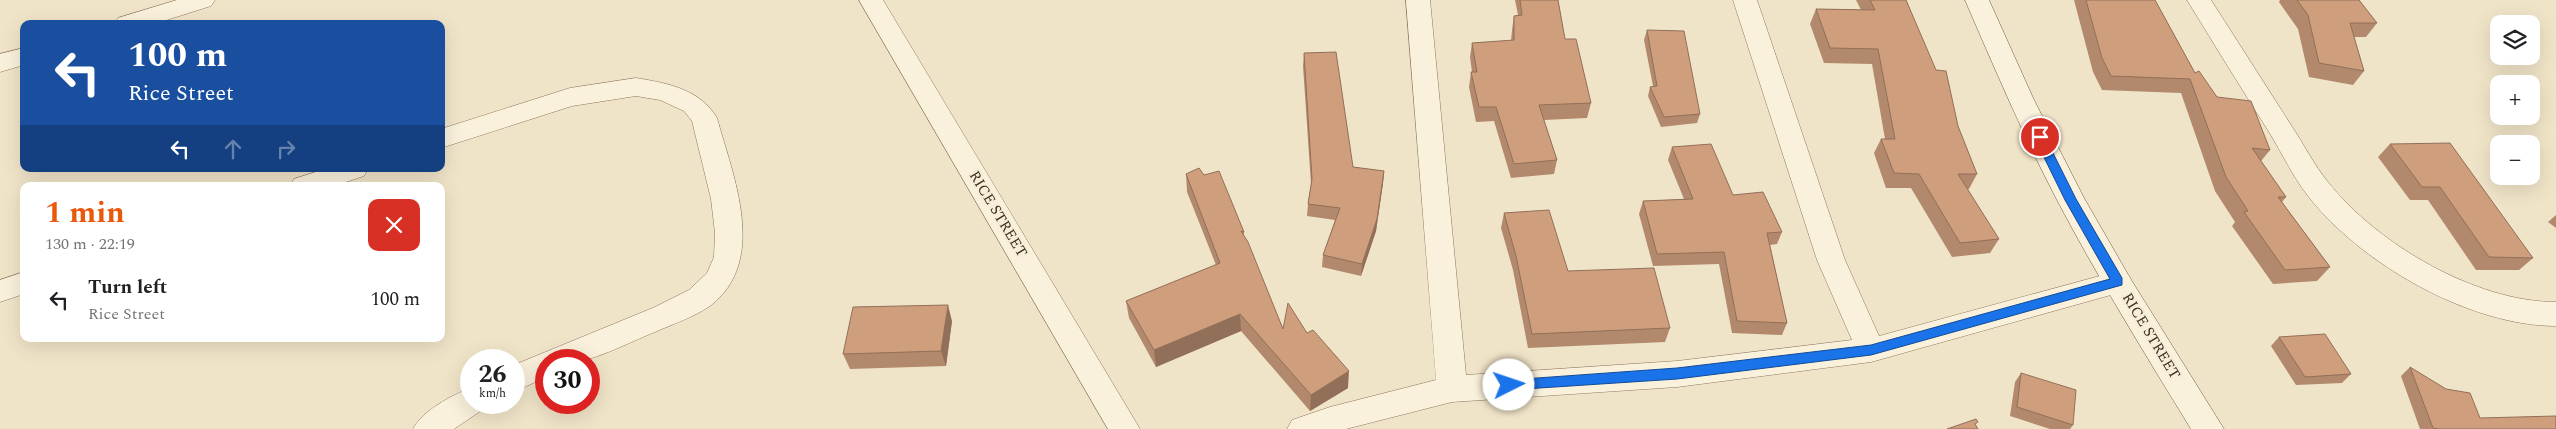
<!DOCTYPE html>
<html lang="en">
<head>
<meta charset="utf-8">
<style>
	body { margin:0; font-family:Spectral,serif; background:#f2f2f2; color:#202124; height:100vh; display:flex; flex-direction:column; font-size:19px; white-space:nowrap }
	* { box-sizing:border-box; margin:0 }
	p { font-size:16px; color:#757577 }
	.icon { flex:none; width:28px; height:28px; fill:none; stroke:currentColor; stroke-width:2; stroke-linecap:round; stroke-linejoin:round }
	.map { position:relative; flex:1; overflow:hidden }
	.details { position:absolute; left:20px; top:182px; width:425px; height:160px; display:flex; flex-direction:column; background:#fff; border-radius:10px; box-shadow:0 5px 20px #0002 }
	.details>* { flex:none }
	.hud { position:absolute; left:20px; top:20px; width:425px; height:152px; border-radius:10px; box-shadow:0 5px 20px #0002; background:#1a4fa0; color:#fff; overflow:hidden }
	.buttons { position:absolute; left:2490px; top:15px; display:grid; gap:10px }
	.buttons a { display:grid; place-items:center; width:50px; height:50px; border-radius:10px; background:#fff; box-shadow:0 5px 20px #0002; font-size:25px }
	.speed { position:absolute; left:460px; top:349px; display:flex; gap:10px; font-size:25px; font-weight:700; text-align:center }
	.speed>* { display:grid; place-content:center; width:65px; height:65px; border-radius:50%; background:#fff; box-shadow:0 5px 20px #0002; line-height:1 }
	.speed small { font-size:12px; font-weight:400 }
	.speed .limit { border:8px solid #d22; background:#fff; color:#111 }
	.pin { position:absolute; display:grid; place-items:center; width:42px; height:42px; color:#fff; margin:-21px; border:2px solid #fff; border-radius:50%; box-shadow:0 1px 5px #0007 }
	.me { position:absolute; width:55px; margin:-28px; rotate:86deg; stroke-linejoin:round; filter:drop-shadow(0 0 4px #0008) }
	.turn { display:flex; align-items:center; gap:18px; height:105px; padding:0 25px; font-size:22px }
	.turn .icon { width:65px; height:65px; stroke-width:2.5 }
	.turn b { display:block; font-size:35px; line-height:42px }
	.lanes { display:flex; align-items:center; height:48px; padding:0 25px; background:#0003; justify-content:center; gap:25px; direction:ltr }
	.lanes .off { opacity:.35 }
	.round { display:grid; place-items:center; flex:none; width:52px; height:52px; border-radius:10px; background:#f2f2f2 }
	.overview { display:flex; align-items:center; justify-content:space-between; height:85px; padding:0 25px }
	h1 { font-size:30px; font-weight:700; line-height:38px; color:#ea580c }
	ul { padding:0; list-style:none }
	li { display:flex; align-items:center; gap:15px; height:65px; padding:0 25px }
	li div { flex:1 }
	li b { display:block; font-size:19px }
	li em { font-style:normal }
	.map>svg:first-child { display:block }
</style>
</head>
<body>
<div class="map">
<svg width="2556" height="429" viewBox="0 0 2556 429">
	<rect width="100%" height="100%" fill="#f0e4c8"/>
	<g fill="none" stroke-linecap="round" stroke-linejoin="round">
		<defs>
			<g id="street">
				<polygon points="177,0 215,0 211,6 154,24 115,24 118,18"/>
				<polygon points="859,0 883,0 1140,429 1108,429"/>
				<polygon points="1406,0 1430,0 1466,375 1677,361 1852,340 1817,260 1733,0 1757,0 1845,260 1879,336 2118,271 2128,274 2132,282 2128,290 2118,293 1871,362 1677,387 1452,402 1346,429 1287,429 1292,420 1330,407 1436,380"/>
				<path d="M2187 0H2211C2238 42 2264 83 2291 125 2303 143 2314 165 2328 182 2377 244 2476 302 2556 302V326C2470 326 2361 264 2308 196 2293 177 2282 153 2269 132 2241 88 2214 44 2187 0Z"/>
				<polygon points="24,48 24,65 0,72 0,54"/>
				<path d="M636 78C667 83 700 89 717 118 733 176 769 261 710 306 694 317 673 324 655 332 637 339 601 357 584 360 572 362 558 360 546 360V377L514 392V365L655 307 689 290 707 273 714 257 715 233 711 199 692 121 684 111 660 100 636 96 572 106 441 148V129L570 88Z"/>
				<polygon points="325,169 368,169 364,176 334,186 290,186 294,179"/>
				<polygon points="24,272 24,294 0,302 0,280"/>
				<path d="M471 388V402H486L482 410 454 429H413C422 411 452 395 471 388Z"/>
			</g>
			<path id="secondary" d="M1965 0H1989L2034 100 2084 198 2130 278 2224 429H2191C2145 354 2098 278 2057 200 2023 135 1994 67 1965 0Z"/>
		</defs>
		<!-- street casing -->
		<use href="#street" stroke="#8d765c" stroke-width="1"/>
		<!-- secondary casing -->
		<use href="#secondary" stroke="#6f573f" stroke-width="1"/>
		<!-- street -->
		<use href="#street" fill="#faf1dc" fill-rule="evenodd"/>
		<!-- secondary -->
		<use href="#secondary" fill="#faf1dc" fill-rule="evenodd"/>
	</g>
	<!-- wall -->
	<g fill="#b2896c">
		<polygon points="1515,0 1558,0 1565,39 1591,103 1587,118 1544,120 1557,160 1554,174 1511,178 1494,121 1476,122 1469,87 1471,72 1472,72 1470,57 1472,43 1511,41 1512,30 1514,16 1518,15"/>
		<polygon points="1856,0 1906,0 1977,174 1969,189 1967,189 1999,239 1990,253 1952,257 1911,188 1886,188 1874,153 1881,139 1885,139 1872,64 1824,63 1810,24 1816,9 1861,10"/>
		<polygon points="2074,0 2155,0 2195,73 2217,97 2270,150 2261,161 2286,197 2282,202 2330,267 2317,281 2273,284 2232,226 2235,222 2215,191 2181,93 2102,90 2093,72"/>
		<polygon points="2280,0 2359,0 2377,23 2366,37 2354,37 2364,71 2353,85 2309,77 2298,29 2279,2"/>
		<polygon points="1647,30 1700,114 1697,123 1661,127 1648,96 1650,87 1653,86 1644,40"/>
		<polygon points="1304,53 1353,167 1384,171 1383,183 1376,231 1361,276 1322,267 1323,255 1335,220 1307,216 1308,204 1311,184 1303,66"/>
		<polygon points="2390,144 2533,258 2519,270 2476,270 2428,200 2410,200 2378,157"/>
		<polygon points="1672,147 1733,195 1782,232 1777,244 1770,245 1787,323 1782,335 1732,333 1719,264 1653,266 1639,214 1643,201 1684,199 1668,160"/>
		<polygon points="1186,174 1244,232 1244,236 1283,329 1307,333 1348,388 1310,411 1241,331 1156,367 1129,318 1126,301 1216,265 1187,192"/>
		<polygon points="1504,213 1568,271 1670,328 1665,342 1528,348 1513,270 1501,228"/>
		<polygon points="2556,215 2556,228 2548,222"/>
		<polygon points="952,321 946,366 850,369 843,354"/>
		<polygon points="2279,337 2351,374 2342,383 2296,385 2271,346"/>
		<polygon points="2410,367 2480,418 2556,429 2420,429 2401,376"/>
		<polygon points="2021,373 2073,425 2070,429 2050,429 2010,416 2015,382"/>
	</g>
	<!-- shaded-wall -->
	<g fill="#916f58">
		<polygon points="1384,171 1383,183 1376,231 1361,276 1362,264"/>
		<polygon points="948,305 952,321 946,366 941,351"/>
		<polygon points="1240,314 1241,331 1156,367 1154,350"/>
		<polygon points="1349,371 1348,388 1310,411 1311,395"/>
	</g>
	<!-- building -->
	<g fill="#cf9f7d" stroke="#916f58">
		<polygon points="1520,0 1558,0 1565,39 1576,39 1591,103 1539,105 1557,160 1514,164 1496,107 1479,107 1471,72 1477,72 1472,43 1514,40 1514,16 1522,15"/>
		<polygon points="1870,0 1906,0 1936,70 1946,71 1958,126 1977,174 1958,174 1999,239 1960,243 1919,174 1894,173 1881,139 1895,139 1878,49 1830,48 1816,9 1875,10"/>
		<polygon points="2086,0 2155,0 2195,73 2199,71 2217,97 2251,101 2270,150 2252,148 2286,197 2278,197 2330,267 2285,270 2244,212 2248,211 2226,177 2190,79 2111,76 2102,58"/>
		<polygon points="2297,0 2359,0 2377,23 2350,23 2364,71 2319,63 2308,15"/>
		<polygon points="1647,30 1684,31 1700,114 1664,117 1650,87 1657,86"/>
		<polygon points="1336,52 1353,167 1384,171 1377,219 1362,264 1323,255 1340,208 1308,204 1312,179 1304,53"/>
		<polygon points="2450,143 2533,258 2489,257 2440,187 2422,187 2390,144"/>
		<polygon points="1711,144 1733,195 1763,192 1782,232 1767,233 1787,323 1737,321 1724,252 1657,254 1643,201 1693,199 1672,147"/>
		<polygon points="1199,168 1204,175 1219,171 1244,232 1241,231 1248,242 1283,329 1288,303 1307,333 1313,330 1349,371 1311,395 1240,314 1154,350 1126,301 1220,263 1186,174"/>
		<polygon points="1549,210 1568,271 1654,268 1670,328 1532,334 1516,256 1504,213"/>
		<polygon points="948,305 941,351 843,354 853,307"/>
		<polygon points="2325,334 2351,374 2305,377 2279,337"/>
		<polygon points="2410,367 2446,389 2470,393 2480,418 2556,416 2556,429 2439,429 2433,428"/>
		<polygon points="2021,373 2076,390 2073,425 2017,407"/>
		<polygon points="1976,419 1978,422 1975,424 1978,429 1947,429"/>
	</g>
	<!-- route -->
	<polygon fill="#1a73e8" stroke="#114b97" points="2040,133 2045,137 2076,199 2122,278 2122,285 1871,355 1677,379 1509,390 1502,385 1509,380 1677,368 1871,345 2110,279 2065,200 2034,137"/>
	<g text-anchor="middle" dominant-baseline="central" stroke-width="5" stroke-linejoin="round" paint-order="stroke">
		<!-- street labels -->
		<g font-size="15" fill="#3d2e20" stroke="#f7eed8">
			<text transform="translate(998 214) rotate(59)">RICE STREET</text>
			<text transform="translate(2151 336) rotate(59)">RICE STREET</text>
		</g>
	</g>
</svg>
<div class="buttons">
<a><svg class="icon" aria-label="layers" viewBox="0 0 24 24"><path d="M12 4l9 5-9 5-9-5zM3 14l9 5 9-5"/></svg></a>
<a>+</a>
<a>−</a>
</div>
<div class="speed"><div>26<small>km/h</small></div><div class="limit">30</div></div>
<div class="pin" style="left:2040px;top:137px;background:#d93025"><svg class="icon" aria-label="arrive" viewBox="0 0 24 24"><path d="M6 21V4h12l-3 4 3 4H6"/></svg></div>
<svg class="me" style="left:1509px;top:385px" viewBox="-20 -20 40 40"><circle r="19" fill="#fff"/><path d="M0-13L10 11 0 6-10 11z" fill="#1a73e8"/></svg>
<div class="hud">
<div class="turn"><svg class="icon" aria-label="left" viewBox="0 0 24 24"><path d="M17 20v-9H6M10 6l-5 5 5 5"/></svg><div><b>100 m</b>Rice Street</div></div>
<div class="lanes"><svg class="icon" aria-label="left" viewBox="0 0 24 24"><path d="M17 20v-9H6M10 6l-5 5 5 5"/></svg><svg class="icon off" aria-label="ahead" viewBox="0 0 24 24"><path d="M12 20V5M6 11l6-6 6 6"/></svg><svg class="icon off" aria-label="right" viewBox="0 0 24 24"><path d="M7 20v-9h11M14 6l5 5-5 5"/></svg></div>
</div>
<section class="details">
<div class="overview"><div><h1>1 min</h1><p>130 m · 22:19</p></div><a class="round" style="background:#d93025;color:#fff"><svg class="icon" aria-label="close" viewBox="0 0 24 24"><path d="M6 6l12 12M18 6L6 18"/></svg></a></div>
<ul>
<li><svg class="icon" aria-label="left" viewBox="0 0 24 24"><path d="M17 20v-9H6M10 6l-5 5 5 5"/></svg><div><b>Turn left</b><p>Rice Street</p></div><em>100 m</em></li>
</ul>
</section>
</div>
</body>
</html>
